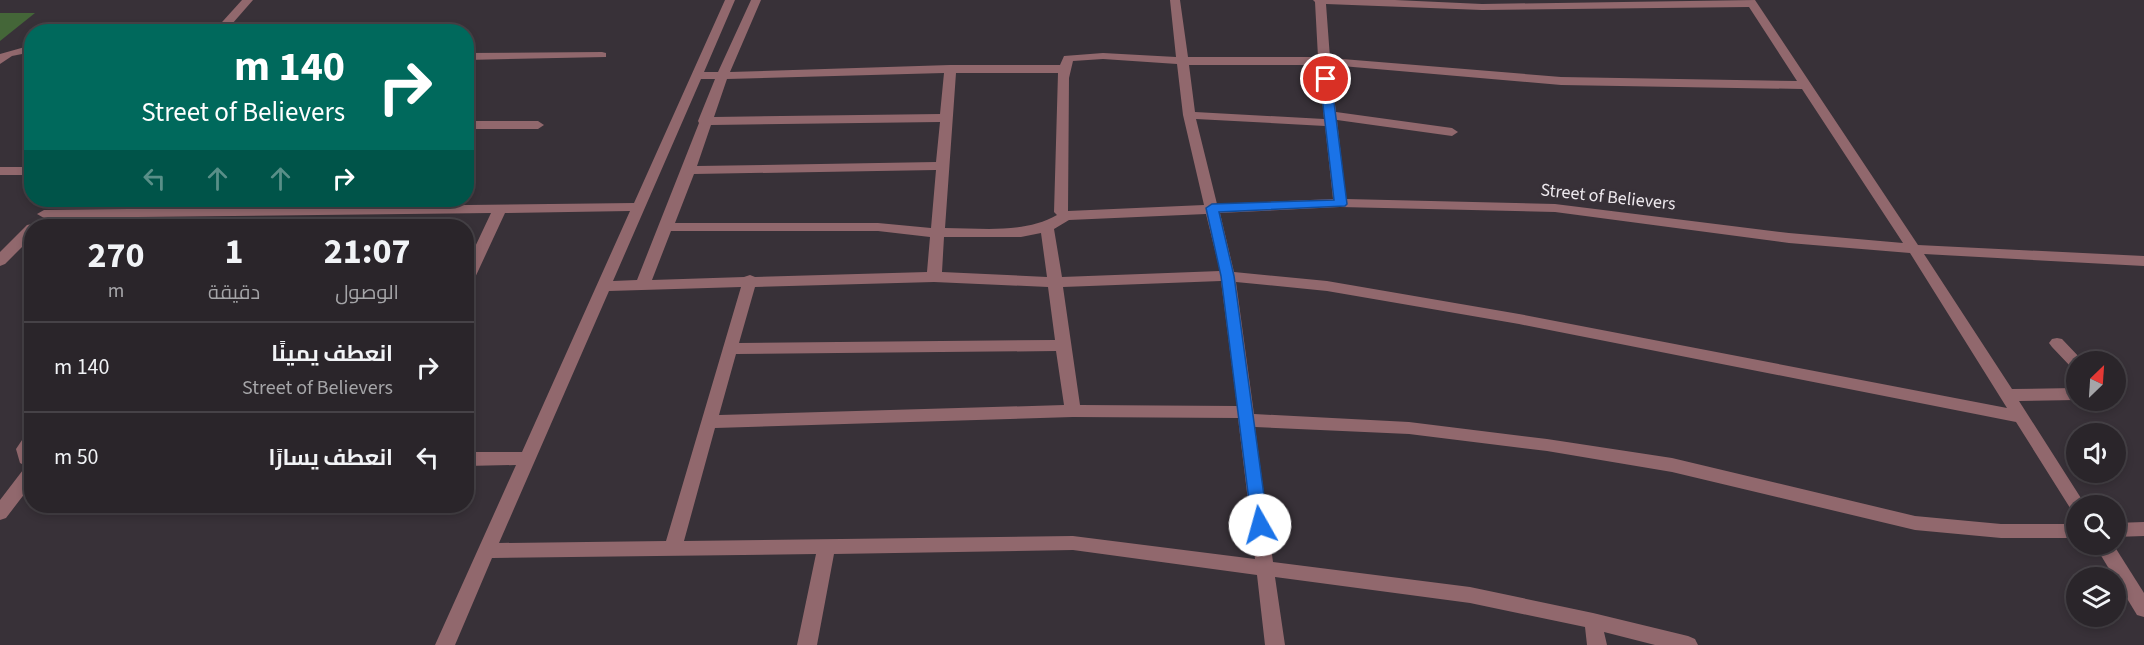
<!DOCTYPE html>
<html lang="ar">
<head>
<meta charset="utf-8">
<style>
	body { margin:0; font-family:"Source Sans 3",Cairo,sans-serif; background:#322d32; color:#f1f3f6; direction:rtl; height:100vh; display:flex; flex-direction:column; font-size:22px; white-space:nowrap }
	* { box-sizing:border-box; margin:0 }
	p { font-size:20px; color:#a5a5a8 }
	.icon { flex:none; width:33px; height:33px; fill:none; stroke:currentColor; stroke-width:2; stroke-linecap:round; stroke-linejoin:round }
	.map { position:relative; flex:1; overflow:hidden; direction:ltr }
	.side { position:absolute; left:24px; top:219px; width:450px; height:294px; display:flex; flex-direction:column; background:#2a252a; border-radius:24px; box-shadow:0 3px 9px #0003,0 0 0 2px #464247; direction:rtl }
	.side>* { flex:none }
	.hud { position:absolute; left:24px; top:24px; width:450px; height:183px; border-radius:24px; box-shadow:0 3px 9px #0003,0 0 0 2px #464247; direction:rtl; background:#00695c; color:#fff; overflow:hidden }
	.needle { width:39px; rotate:25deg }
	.tools { position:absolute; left:2066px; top:351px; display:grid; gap:12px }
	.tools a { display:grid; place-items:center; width:60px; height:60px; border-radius:50%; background:#2a252a; box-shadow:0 3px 9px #0003,0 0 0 2px #464247; font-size:30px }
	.pin { position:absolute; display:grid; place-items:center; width:51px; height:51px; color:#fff; margin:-26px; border:3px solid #fff; border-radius:50%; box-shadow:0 2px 6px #0007 }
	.me { position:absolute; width:66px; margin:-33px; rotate:353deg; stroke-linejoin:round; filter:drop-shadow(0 0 4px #0008) }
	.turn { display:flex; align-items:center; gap:21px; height:126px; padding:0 30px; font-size:27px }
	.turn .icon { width:78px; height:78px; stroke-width:2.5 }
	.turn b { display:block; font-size:42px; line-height:51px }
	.lanes { display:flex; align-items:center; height:57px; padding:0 30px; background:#0003; justify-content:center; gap:30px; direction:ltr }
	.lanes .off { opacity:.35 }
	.eta { display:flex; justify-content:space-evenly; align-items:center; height:102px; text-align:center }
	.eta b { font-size:36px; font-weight:700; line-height:42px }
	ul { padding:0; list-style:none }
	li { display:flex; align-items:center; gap:18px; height:90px; padding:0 30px; border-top:2px solid #464247 }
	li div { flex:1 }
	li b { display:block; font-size:22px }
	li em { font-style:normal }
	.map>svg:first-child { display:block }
</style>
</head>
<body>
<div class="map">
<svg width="2144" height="645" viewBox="0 0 2144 645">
	<rect width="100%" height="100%" fill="#383138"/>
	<!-- green -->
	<polygon fill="#446638" points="0,13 35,13 0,41"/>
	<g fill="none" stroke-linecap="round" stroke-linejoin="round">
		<!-- minor -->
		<g fill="#91686d" fill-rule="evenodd">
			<polygon points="242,0 253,0 225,32 213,32"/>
			<path d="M725 0H735L704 72H718L751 0H761L730 72 950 65H1060L1064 56 1103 53 1176 57 1170 0H1180L1188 57H1318L1315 2 1313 0H1395L1482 4 1755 0 1918 245 2144 256V266L1924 254 2012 389 2076 388V400L2019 401 2086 506H2076V512L2072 511 2016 422 1519 324 1327 291 1236 282 1254 414 1409 422 1547 439 1672 458 1915 516 2001 524H2076V538H2001L1915 530 1672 472 1547 451 1409 434 1255 427 1273 562 1470 587 1593 613 1688 636 1695 639 1698 645H1655L1604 632 1607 645H1587L1585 627 1470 603 1275 577 1285 645H1265L1257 575 1073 550 834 554 817 645H797L816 554 492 558 455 645H435L516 465 466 466V452H522L630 211 505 213 473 282 466 287V266L491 213 44 218 37 214 44 210 634 203ZM1326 4 1482 10 1749 7 1797 81 1561 77 1330 58ZM1103 59 1177 64 1183 115 1204 205 1068 211 1069 78 1073 61ZM1189 65H1319L1324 119 1195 112ZM1330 65 1561 85 1802 89 1903 243 1789 233 1555 204 1346 199 1337 120 1452 136 1458 132 1452 128 1336 112ZM944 73 940 114 714 117 727 79ZM956 73H1058L1054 212 1057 215C1024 234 981 228 945 228ZM701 79H715L698 121 699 123 637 280 613 281ZM1196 119 1325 126 1333 199 1217 204ZM940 122 936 162 697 166 711 125ZM936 170 931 228 878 223H675L694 174ZM1340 207 1555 212 1789 243 1910 253 2007 408 1519 314 1327 281 1234 272 1220 213ZM1206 214 1220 271 1062 277 1054 229 1069 220ZM671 231H878L930 237 927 272 755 277 750 275 744 277 652 280ZM1041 233 1047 277 942 272 944 237H1021ZM1221 281 1237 406 1080 405 1063 287ZM934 282 1048 287 1055 340 739 343 755 287ZM741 287 666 541 499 543 609 291ZM1056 351 1064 405 719 415 736 354ZM1073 417 1238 418 1255 559 1073 536 684 541 715 428Z"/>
			<polygon points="32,45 32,52 12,56 0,64 0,54"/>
			<polygon points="602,52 606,53 606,57 466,60 466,53"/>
			<polygon points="466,121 538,121 544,125 538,129 466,129"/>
			<rect x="0" y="167" width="32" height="8"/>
			<polygon points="32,224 38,226 32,226 32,237 5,264 0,266 0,252 27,225"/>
			<polygon points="2057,338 2062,339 2081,359 2083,362 2076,362 2076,369 2071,367 2052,347 2049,343 2052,339"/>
			<polygon points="32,433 32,484 6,518 0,520 0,500 26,466 20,463 16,449 26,434"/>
			<polygon points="2144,522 2144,536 2115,537 2115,523"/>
			<polygon points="2094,544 2113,544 2144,593 2144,617 2137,615"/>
		</g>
	</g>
	<!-- route -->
	<polygon fill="#1a73e8" stroke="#114b97" stroke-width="1.5" points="1326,76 1331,79 1347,204 1345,206 1219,212 1234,276 1268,525 1265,530 1260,532 1254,530 1252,525 1221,276 1206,208 1212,204 1334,200 1320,79"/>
	<g text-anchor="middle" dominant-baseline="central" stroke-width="6" stroke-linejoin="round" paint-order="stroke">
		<!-- street labels -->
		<g font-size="18" fill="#ede8ed" stroke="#383138">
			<text transform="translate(1608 197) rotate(6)">Street of Believers</text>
		</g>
	</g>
</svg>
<div class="tools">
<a><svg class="needle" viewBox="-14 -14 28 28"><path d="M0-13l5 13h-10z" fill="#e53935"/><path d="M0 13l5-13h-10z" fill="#a5a5a8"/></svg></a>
<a><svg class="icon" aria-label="sound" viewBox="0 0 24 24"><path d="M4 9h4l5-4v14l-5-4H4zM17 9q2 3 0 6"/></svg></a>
<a><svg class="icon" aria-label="search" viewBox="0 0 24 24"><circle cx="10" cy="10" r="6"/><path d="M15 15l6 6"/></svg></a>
<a><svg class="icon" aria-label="layers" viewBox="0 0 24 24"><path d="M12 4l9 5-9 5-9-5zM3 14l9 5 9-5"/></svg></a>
</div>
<div class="pin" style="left:1326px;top:79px;background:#d93025"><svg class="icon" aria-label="arrive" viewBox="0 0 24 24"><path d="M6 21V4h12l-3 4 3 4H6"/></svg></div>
<svg class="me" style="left:1260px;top:525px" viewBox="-20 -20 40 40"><circle r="19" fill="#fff"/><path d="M0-13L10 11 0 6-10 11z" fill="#1a73e8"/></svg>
<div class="hud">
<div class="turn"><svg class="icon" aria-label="right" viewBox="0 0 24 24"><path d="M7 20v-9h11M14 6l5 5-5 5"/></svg><div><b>140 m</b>Street of Believers</div></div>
<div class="lanes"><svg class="icon off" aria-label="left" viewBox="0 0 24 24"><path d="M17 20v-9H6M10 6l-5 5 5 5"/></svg><svg class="icon off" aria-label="ahead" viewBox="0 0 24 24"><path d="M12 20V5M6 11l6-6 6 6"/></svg><svg class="icon off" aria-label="ahead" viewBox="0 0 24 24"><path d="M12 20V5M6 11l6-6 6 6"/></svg><svg class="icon" aria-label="right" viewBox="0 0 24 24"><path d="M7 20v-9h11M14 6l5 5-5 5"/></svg></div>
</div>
<section class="side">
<div class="eta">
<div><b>21:07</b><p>الوصول</p></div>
<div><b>1</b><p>دقيقة</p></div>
<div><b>270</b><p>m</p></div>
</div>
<ul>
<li><svg class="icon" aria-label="right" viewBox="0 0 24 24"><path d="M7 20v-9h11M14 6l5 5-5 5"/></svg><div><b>انعطف يمينًا</b><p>Street of Believers</p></div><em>140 m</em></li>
<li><svg class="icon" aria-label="left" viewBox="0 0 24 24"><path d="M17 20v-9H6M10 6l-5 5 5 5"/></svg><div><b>انعطف يسارًا</b></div><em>50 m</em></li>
</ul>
</section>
</div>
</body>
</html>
